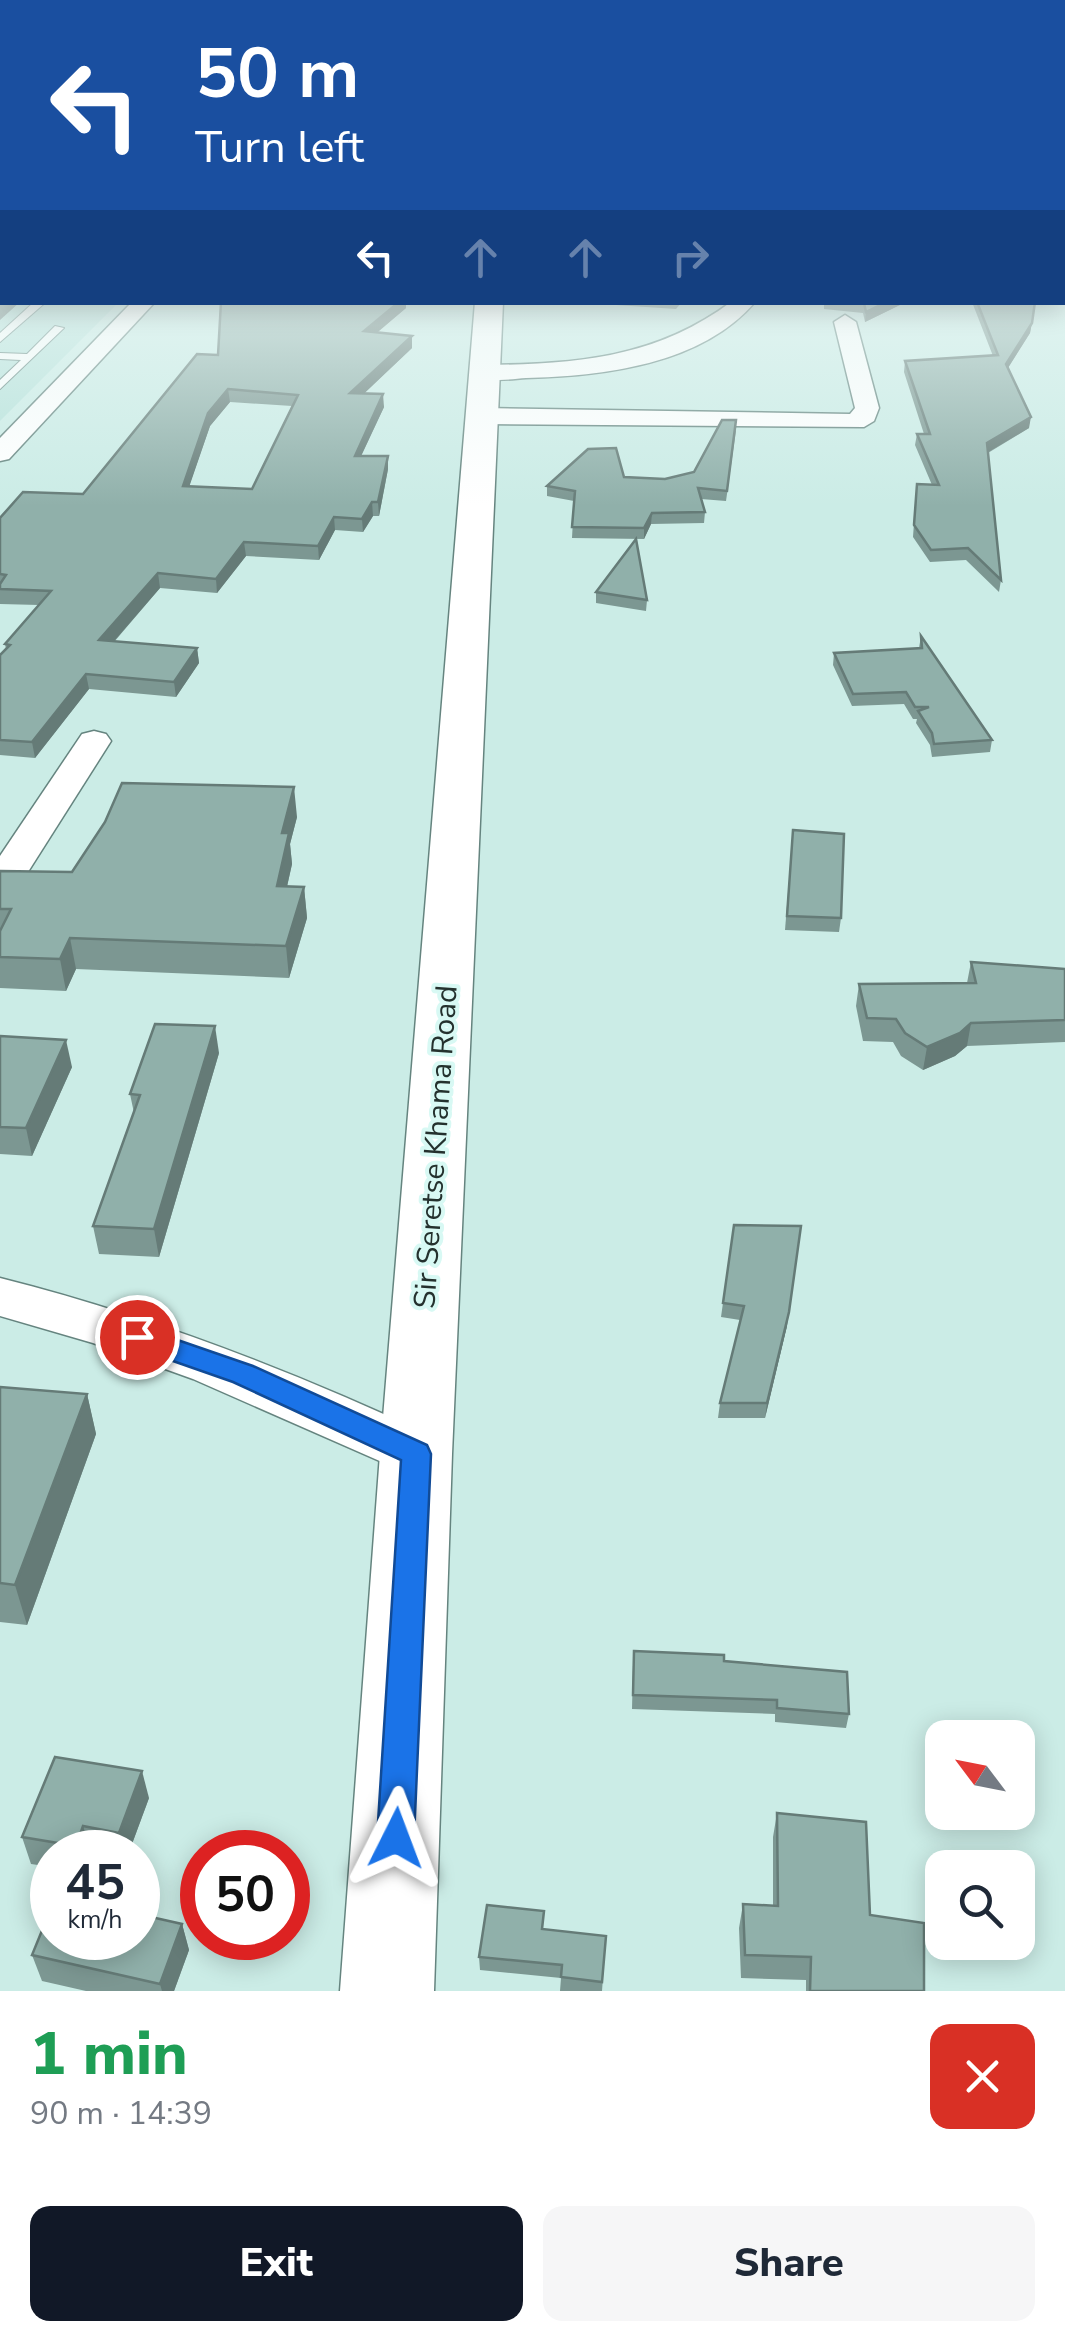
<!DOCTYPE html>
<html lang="en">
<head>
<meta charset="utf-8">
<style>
	body { margin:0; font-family:"Nunito Sans",sans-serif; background:#f6f6f7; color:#1f2937; height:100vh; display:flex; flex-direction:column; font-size:38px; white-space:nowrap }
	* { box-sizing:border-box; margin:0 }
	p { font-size:32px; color:#747a83 }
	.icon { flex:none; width:55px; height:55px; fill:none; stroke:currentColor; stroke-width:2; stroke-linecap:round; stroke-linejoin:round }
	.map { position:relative; height:1991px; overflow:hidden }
	.panel { display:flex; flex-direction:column; background:#fff; flex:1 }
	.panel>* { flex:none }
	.guide { position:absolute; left:0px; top:0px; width:1065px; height:305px; box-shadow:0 5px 25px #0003; background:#1a4fa0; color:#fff; overflow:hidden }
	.needle { width:65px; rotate:302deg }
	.tools { position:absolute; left:925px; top:1720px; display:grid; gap:20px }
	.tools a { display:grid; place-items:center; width:110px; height:110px; border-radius:20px; background:#fff; box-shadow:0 5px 25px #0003; font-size:50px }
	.speed { position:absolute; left:30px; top:1830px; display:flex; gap:20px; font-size:50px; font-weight:700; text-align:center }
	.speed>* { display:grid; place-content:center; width:130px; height:130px; border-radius:50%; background:#fff; box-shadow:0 5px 25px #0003; line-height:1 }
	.speed small { font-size:25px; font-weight:400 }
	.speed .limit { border:15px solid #d22; background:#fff; color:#111 }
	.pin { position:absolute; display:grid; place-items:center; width:85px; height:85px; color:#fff; margin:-42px; border:5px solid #fff; border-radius:50%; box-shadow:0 2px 10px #0007 }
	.me { position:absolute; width:110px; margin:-55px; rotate:3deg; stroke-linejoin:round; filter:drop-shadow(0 0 8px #0008) }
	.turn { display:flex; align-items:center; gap:35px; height:210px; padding:0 30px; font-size:45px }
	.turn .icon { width:130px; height:130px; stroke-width:2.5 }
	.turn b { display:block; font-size:70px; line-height:85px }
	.lanes { display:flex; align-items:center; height:95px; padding:0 30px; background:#0003; justify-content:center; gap:50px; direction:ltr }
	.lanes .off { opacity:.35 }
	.round { display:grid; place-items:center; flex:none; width:105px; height:105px; border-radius:20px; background:#f6f6f7 }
	.headline { display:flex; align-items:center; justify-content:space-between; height:170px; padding:0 30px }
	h1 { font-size:60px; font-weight:800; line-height:75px; color:#1e9e55 }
	.primary-button { display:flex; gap:20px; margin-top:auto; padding:20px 30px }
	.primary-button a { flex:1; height:115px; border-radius:20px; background:#111827; color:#fff; font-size:40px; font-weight:800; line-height:115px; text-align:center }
	.primary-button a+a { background:#f6f6f7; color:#1f2937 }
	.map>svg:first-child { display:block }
</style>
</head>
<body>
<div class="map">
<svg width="1065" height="1991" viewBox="0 0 1065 1991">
	<rect width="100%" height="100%" fill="#cbece6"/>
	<!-- built -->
	<polygon fill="#b7e2db" points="0,227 2,302 118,303 0,421"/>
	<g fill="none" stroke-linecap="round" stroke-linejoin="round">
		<defs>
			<g id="service">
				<polygon points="34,302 46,302 0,342 0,333"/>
				<polygon points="55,326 64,328 0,389 0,380 21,360 0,359 0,353 27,354"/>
			</g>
			<g id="minor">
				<polygon points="132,302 155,302 9,459 0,461 0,438"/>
				<path d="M731 302H755C701 365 603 376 526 378 510 379 485 384 474 372L486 365C576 364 656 358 731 302Z"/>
				<polygon points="845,315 856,322 879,408 874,421 864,427 485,424 472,416 485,408 850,414 855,408 834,322"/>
				<polygon points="94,731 106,734 111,741 14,894 0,898 0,856 82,734"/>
				<path d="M0 1278C151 1316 295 1372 436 1438L444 1454 436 1470 416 1477 193 1379 93 1343 0 1316Z"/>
			</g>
			<polygon id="secondary" points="475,302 503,302 452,1454 434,1991 340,1991 380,1454"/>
		</defs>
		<!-- service casing -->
		<use href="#service" stroke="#65847f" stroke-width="2"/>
		<!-- minor casing -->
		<use href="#minor" stroke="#65847f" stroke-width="3"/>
		<!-- secondary casing -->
		<use href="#secondary" stroke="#65847f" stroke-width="3"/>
		<!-- service -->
		<use href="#service" fill="#fff" fill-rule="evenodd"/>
		<!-- minor -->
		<use href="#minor" fill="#fff" fill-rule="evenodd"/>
		<!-- secondary -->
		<use href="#secondary" fill="#fff" fill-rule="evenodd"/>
	</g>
	<!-- wall -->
	<g fill="#7c9792" fill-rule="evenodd">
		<path d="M221 302H406V308L377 332 412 336V348L363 394 384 407 361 456 388 469 379 516H373L363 532 335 530 319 560 246 556 217 593 160 588 114 642 197 648 199 663 176 697 89 689 35 758 0 755V655L6 649 5 644 39 605 0 604V518L83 494 218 355ZM230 402 292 406 252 489 189 486 210 426Z"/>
		<polygon points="571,302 682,302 676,309"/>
		<polygon points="806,302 906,302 865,322 863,313 824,309 824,303"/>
		<polygon points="972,302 1035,302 1030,333 1008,368 1029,428 988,453 1001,580 999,592 966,560 930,562 913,537 916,495 932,485 915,445 917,434 924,434 904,372 905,361 993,356"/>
		<polygon points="736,430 726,501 701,499 705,512 704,523 651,524 644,539 572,538 574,501 547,496 547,486 624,477 665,479 694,472"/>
		<polygon points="596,592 647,600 646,611 596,603"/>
		<polygon points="921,636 992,740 990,752 932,757 930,745 916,723 917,719 913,719 904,704 852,706 833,665 834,653 919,648"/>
		<polygon points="297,817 290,844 292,864 287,887 304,887 307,918 289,978 76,969 66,991 0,988 0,871 72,872"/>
		<polygon points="793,830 841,918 839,932 785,930"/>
		<polygon points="971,962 1065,969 1065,1042 967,1046 955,1056 923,1070 901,1056 893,1042 863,1041 856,1006 859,984 967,983"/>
		<polygon points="0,1036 72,1067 32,1156 0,1154"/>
		<polygon points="219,1053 159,1257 99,1254 93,1226 134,1113 130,1094"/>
		<polygon points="734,1225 787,1326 765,1418 718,1418 720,1403 740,1320 721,1317"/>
		<polygon points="0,1387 87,1394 96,1434 27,1625 0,1622"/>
		<polygon points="633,1665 849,1714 846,1728 775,1722 775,1714 632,1709"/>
		<polygon points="941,1734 942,1738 942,1793 937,1748"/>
		<polygon points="149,1798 129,1852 52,1852 52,1867 31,1864 22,1837"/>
		<polygon points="777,1813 870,1915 924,1991 806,1991 806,1980 741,1978 739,1928 743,1904 773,1906 773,1837"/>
		<polygon points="182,1924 189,1950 174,1991 86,1991 42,1981 32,1955"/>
		<polygon points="544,1929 606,1936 602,1991 560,1991 561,1978 480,1970 479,1957"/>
	</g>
	<!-- shaded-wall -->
	<g fill="#657b77">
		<polygon points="2,289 2,302 20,302 0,320 0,291"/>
		<polygon points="399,302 406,302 406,308 365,343 364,331"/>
		<polygon points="886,302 906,302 865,322 866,312"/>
		<polygon points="1032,323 1030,333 1004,374 1006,364"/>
		<polygon points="412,336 412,348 351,406 350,393"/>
		<polygon points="228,389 230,402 210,426 185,499 183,486 208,413"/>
		<polygon points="383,394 384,407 355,469 355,456"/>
		<polygon points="1031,417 1029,428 985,454 987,443"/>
		<polygon points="388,456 388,469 379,516 378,502"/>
		<polygon points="372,502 373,516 363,532 362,519"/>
		<polygon points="652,513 651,524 644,539 644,528"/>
		<polygon points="334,517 335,530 319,560 318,546"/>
		<polygon points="244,542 246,556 217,593 216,579"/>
		<polygon points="158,573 160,588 102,655 99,640"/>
		<polygon points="197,648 199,663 176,697 174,682"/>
		<polygon points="86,674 89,689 35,758 32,742"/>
		<polygon points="294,787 297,817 290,844 292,864 280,917 277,886 282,833"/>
		<polygon points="304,887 307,918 289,978 286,946"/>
		<polygon points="70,938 76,969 66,991 60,959"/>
		<polygon points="971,1023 967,1046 955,1056 923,1070 927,1047"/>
		<polygon points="215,1026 219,1053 159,1257 154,1229"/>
		<polygon points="66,1040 72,1067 32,1156 26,1128"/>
		<polygon points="801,1226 787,1326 765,1418 767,1403"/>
		<polygon points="87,1394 96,1434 27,1625 15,1585"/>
		<polygon points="142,1771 149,1798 129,1852 125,1852 119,1833"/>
		<polygon points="83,1826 91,1852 78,1852 76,1846"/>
		<polygon points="182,1924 189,1950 174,1991 162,1991 160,1984"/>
	</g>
	<!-- building -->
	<g fill="#90b0aa" stroke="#657b77" stroke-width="2.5" fill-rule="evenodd">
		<polygon points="2,245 2,289 0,291 0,247"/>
		<path d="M221 302H399L364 331 412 336 350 393 383 394 355 456H388L378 502H372L362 519 334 517 318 546 244 542 216 579 158 573 99 640 197 648 174 682 86 674 32 742 0 740V655L10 645 5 644 51 591 0 589V584L6 575 0 574V518L23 492 83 494 197 354 218 355ZM228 389 298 395 252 489 183 486 208 413Z"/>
		<polygon points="857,302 886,302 866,312 864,303"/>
		<polygon points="977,302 1035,302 1032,323 1006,364 1031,417 987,443 1001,580 968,548 931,550 914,525 917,484 939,485 917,434 930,434 905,361 998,355"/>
		<polygon points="722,420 736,420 727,491 698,488 705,512 652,513 644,528 572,527 575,491 547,486 588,449 616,448 624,477 665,479 694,472"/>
		<polygon points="636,539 647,600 596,592"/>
		<polygon points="921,636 992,740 934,744 932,733 918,711 929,707 915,707 906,692 853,694 834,653 922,648"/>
		<polygon points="122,783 294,787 282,833 289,833 277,886 304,887 286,946 70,938 60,959 0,957 0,931 11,909 0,909 0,871 72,872 105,822"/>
		<polygon points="793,830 844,834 841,918 787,916"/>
		<polygon points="971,962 1065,969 1065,1020 971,1023 960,1033 927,1047 905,1033 896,1019 867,1018 859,984 976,983"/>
		<polygon points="155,1024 215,1026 154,1229 93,1226 140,1095 130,1094"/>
		<polygon points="0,1036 66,1040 26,1128 0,1127"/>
		<polygon points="734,1225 801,1226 789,1312 767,1403 720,1403 744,1306 723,1303"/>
		<polygon points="0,1387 87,1394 15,1585 0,1583"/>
		<polygon points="634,1651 724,1655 724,1661 847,1672 849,1714 777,1708 777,1700 633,1695"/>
		<polygon points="941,1734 978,1736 978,1738 942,1738 942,1746"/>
		<polygon points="55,1757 142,1771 119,1833 83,1826 76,1846 22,1837"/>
		<polygon points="777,1813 866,1822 870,1915 924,1923 924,1991 810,1991 811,1957 745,1955 743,1904 778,1906"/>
		<polygon points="487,1905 544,1911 542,1929 606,1936 602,1982 561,1977 562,1965 479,1957"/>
		<polygon points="52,1906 52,1938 138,1938 138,1914 182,1924 160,1984 32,1955"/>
	</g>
	<!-- sky -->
	<linearGradient id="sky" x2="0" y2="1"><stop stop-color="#61bbd4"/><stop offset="0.45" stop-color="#e8f6f4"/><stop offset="1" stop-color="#e8f6f4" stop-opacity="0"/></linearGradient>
	<rect width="1065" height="506" fill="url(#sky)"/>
	<!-- route -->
	<polygon fill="#1a73e8" stroke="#114b97" stroke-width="2.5" points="137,1326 253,1366 427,1445 431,1454 414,1838 408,1850 396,1855 383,1850 377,1838 401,1460 233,1382 127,1345 123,1337 127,1329"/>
	<g text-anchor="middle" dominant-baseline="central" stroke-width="8" stroke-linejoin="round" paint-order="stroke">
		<!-- street labels -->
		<g font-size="30" fill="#24312e" stroke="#d8f9f4">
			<text transform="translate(436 1147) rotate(-86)">Sir Seretse Khama Road</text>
		</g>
	</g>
</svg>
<div class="tools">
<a><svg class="needle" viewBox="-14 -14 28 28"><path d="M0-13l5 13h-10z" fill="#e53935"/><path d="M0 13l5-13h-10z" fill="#747a83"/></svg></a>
<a><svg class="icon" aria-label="search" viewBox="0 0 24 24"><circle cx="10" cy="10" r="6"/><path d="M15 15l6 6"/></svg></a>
</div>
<div class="speed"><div>45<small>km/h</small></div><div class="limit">50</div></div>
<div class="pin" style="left:137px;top:1337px;background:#d93025"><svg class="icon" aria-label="arrive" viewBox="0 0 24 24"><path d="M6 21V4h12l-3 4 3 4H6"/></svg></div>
<svg class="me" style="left:396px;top:1838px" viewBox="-20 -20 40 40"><path d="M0-17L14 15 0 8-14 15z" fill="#1a73e8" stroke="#fff" stroke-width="4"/></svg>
<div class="guide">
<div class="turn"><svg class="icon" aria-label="left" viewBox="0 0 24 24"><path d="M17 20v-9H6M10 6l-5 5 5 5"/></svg><div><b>50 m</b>Turn left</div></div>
<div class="lanes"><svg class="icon" aria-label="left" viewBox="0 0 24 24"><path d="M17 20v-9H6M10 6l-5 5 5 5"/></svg><svg class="icon off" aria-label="ahead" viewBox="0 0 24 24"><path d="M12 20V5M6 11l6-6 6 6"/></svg><svg class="icon off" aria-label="ahead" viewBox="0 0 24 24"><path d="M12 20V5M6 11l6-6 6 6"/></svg><svg class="icon off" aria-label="right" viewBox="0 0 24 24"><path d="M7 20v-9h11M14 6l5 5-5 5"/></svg></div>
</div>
</div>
<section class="panel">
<div class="headline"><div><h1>1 min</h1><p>90 m · 14:39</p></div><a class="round" style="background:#d93025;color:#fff"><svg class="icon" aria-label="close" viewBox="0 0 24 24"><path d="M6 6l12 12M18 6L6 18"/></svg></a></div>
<div class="primary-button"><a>Exit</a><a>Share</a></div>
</section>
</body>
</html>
